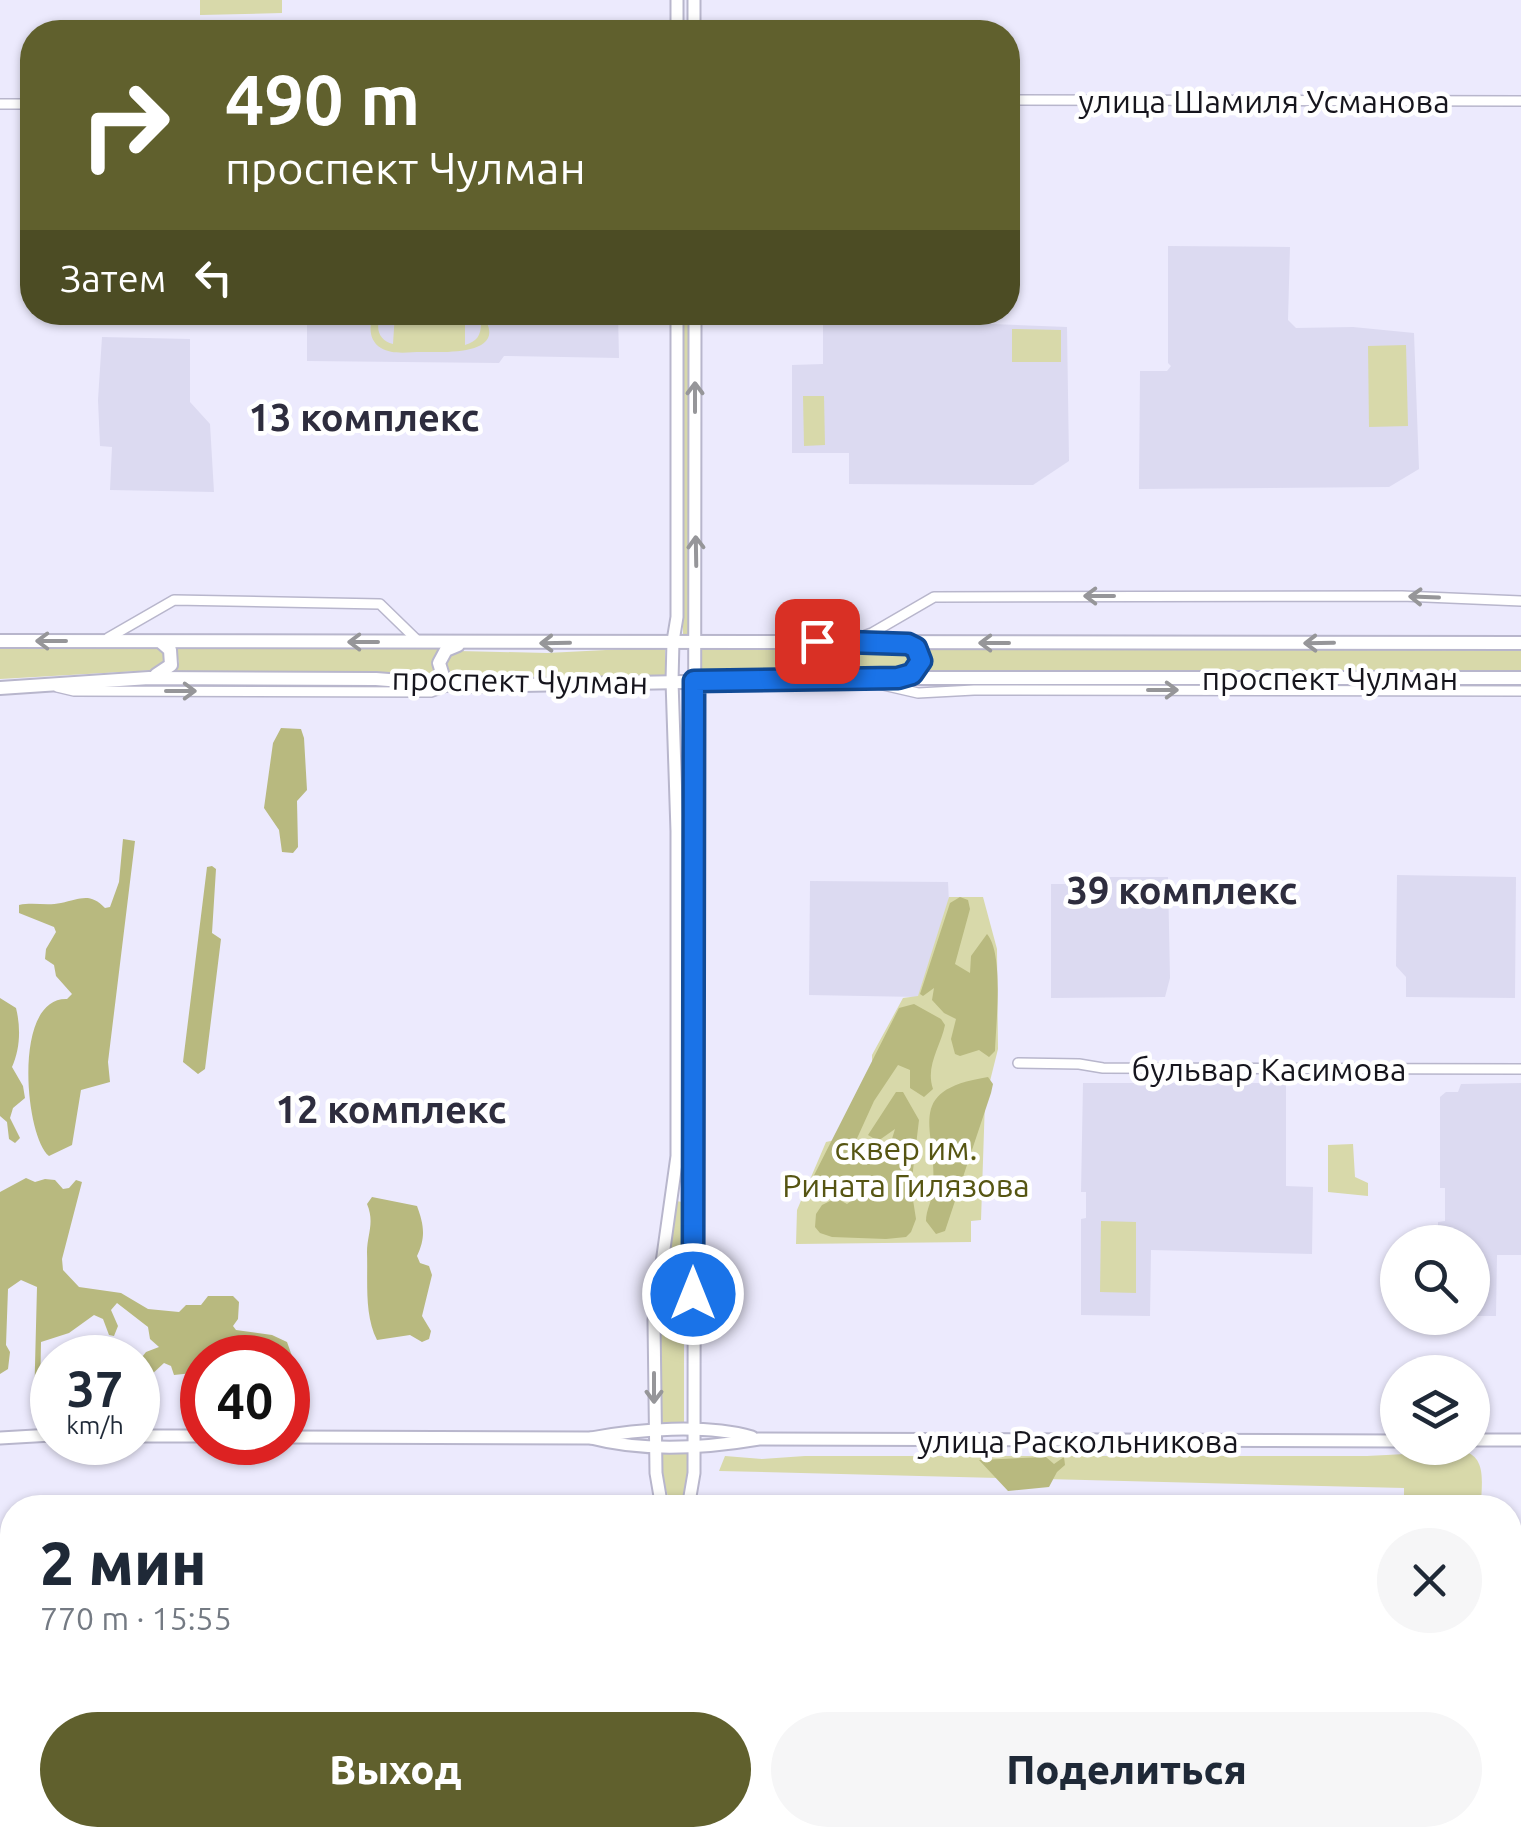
<!DOCTYPE html>
<html lang="ru">
<head>
<meta charset="utf-8">
<style>
	body { margin:0; font-family:Ubuntu,sans-serif; background:#f6f6f7; color:#1f2937; height:100vh; display:flex; flex-direction:column; font-size:38px; white-space:nowrap }
	* { box-sizing:border-box; margin:0 }
	p { font-size:32px; color:#747a83 }
	.icon { flex:none; width:55px; height:55px; fill:none; stroke:currentColor; stroke-width:2; stroke-linecap:round; stroke-linejoin:round }
	.map { position:relative; flex:1; overflow:hidden }
	.details { position:absolute; left:0px; top:1495px; width:1522px; height:352px; display:flex; flex-direction:column; background:#fff; border-radius:40px 40px 0 0; box-shadow:0 2px 8px #0004 }
	.details>* { flex:none }
	.hud { position:absolute; left:20px; top:20px; width:1000px; height:305px; border-radius:40px; box-shadow:0 2px 8px #0004; background:#60602d; color:#fff; overflow:hidden }
	.tools { position:absolute; left:1380px; top:1225px; display:grid; gap:20px }
	.tools a { display:grid; place-items:center; width:110px; height:110px; border-radius:50%; background:#fff; box-shadow:0 2px 8px #0004; font-size:50px }
	.speed { position:absolute; left:30px; top:1335px; display:flex; gap:20px; font-size:50px; font-weight:700; text-align:center }
	.speed>* { display:grid; place-content:center; width:130px; height:130px; border-radius:50%; background:#fff; box-shadow:0 2px 8px #0004; line-height:1 }
	.speed small { font-size:25px; font-weight:400 }
	.speed .limit { border:15px solid #d22; background:#fff; color:#111 }
	.pin { position:absolute; display:grid; place-items:center; width:85px; height:85px; color:#fff; margin:-42px; border-radius:20px; box-shadow:0 5px 15px #0006 }
	.me { position:absolute; width:110px; margin:-55px; rotate:0deg; stroke-linejoin:round; filter:drop-shadow(0 0 8px #0008) }
	.turn { display:flex; align-items:center; gap:35px; height:210px; padding:0 40px; font-size:45px }
	.turn .icon { width:130px; height:130px; stroke-width:2.5 }
	.turn b { display:block; font-size:70px; line-height:85px }
	.then { display:flex; align-items:center; height:95px; padding:0 40px; background:#0003; gap:20px; font-size:38px }
	.round { display:grid; place-items:center; flex:none; width:105px; height:105px; border-radius:52px; background:#f6f6f7 }
	.overview { display:flex; align-items:center; justify-content:space-between; height:170px; padding:0 40px }
	h1 { font-size:60px; font-weight:800; line-height:75px }
	.button { display:flex; gap:20px; margin-top:auto; padding:20px 40px }
	.button a { flex:1; height:115px; border-radius:60px; background:#60602d; color:#fff; font-size:40px; font-weight:800; line-height:115px; text-align:center }
	.button a+a { background:#f6f6f7; color:#1f2937 }
	.map>svg:first-child { display:block }
</style>
</head>
<body>
<div class="map">
<svg width="1521" height="1847" viewBox="0 0 1521 1847">
	<rect width="100%" height="100%" fill="#eceafd"/>
	<!-- built -->
	<g fill="#dcdaf1">
		<polygon points="1168,246 1290,247 1288,320 1296,328 1353,327 1414,333 1419,469 1389,487 1139,489 1140,371 1167,371 1171,366 1168,363"/>
		<polygon points="307,313 618,313 619,358 504,356 499,363 307,361"/>
		<polygon points="823,313 939,313 939,322 1067,327 1069,461 1033,485 849,484 849,453 792,453 792,365 823,364"/>
		<polygon points="102,337 190,339 190,402 210,424 214,492 110,490 112,447 100,446 98,400"/>
		<polygon points="1397,875 1516,877 1515,998 1406,997 1406,977 1396,966"/>
		<polygon points="1068,877 1168,877 1170,978 1165,997 1051,998 1051,884 1068,884"/>
		<polygon points="810,881 948,882 949,903 918,997 809,995"/>
		<polygon points="1083,1083 1286,1083 1286,1186 1313,1187 1312,1254 1151,1250 1150,1316 1081,1315 1081,1219 1086,1218 1086,1192 1081,1192"/>
		<polygon points="1521,1083 1521,1255 1497,1255 1496,1316 1473,1316 1472,1242 1438,1242 1438,1222 1445,1221 1445,1188 1440,1188 1440,1097 1446,1092 1458,1092 1461,1084"/>
	</g>
	<!-- green -->
	<g fill="#d8d9aa">
		<polygon points="200,0 282,0 282,13 200,15"/>
		<polygon points="691,312 690,635 683,635 684,313"/>
		<path d="M374 313H386L379 320C376 332 381 341 393 344L395 313H465V345C477 341 481 336 481 323L469 313H481C513 356 444 352 421 352 409 352 392 355 381 348 368 340 369 325 374 313Z"/>
		<polygon points="1012,329 1061,330 1061,362 1012,362"/>
		<polygon points="1406,345 1408,426 1369,427 1368,346"/>
		<polygon points="803,396 824,396 825,445 804,446"/>
		<polygon points="155,646 166,652 166,663 156,670 0,679 0,648"/>
		<polygon points="174,647 441,647 434,657 438,677 337,673 173,674 179,662"/>
		<polygon points="665,647 665,675 461,679 453,678 446,669 449,656 459,651 547,653"/>
		<polygon points="906,648 910,649 916,663 906,669 701,675 701,649"/>
		<polygon points="921,648 1521,648 1521,674 923,674 928,663"/>
		<polygon points="680,764 687,768 689,1192 685,1195 682,1192"/>
		<polygon points="949,897 983,897 997,949 998,1049 985,1101 981,1220 971,1221 971,1242 796,1244 797,1210 826,1142 835,1140 872,1071 872,1055 903,998 918,996"/>
		<polygon points="1353,1144 1355,1177 1368,1183 1368,1196 1328,1192 1328,1145"/>
		<polygon points="676,1201 689,1203 687,1302 658,1300"/>
		<polygon points="1101,1221 1136,1222 1136,1293 1100,1292"/>
		<polygon points="672,1309 684,1315 684,1430 660,1429 660,1318"/>
		<polygon points="662,1449 691,1449 687,1494 679,1504 670,1503 662,1476"/>
		<path d="M1463 1451C1488 1457 1481 1485 1481 1507H1404V1488L719 1471 725 1456 762 1459 805 1456H1367Z"/>
		<polygon points="1510,1538 1521,1538 1521,1831 1510,1830"/>
		<polygon points="0,1563 12,1563 12,1759 0,1743"/>
	</g>
	<!-- forest -->
	<g fill="#b8b97f">
		<polygon points="281,728 301,729 304,738 307,790 297,801 298,847 293,853 282,852 279,830 264,808 273,743"/>
		<path d="M123 839 135 841 108 1062 110 1082 81 1090 72 1145 49 1156C25 1137 12 997 67 999L72 994 56 976 54 965 45 959 46 949 56 932 54 927 19 913V905C33 902 47 906 61 903 80 899 90 892 105 908L110 907 119 882Z"/>
		<polygon points="212,866 216,869 212,933 221,939 205,1069 198,1074 183,1062 207,867"/>
		<path d="M960 897 968 900 970 909 955 964 970 973 971 956 987 934C1004 954 996 1022 995 1051L989 1057 979 1050 960 1056 955 1054 951 1039 956 1019 944 1013 932 1000 934 988 923 996 920 994 950 903Z"/>
		<path d="M0 998 16 1008C21 1028 20 1049 12 1067L23 1086 25 1098 13 1108 10 1118 20 1138 15 1143 9 1139 7 1122 0 1116Z"/>
		<path d="M914 1004 941 1019 945 1025C941 1046 925 1066 933 1089L924 1097 910 1088V1070L898 1065 874 1101 854 1145 859 1146 865 1141 880 1153 888 1152 895 1129 878 1141 868 1135 896 1092H903L919 1120 911 1187 916 1219 911 1232 906 1237 886 1239 832 1237 820 1233 815 1227 816 1214 822 1205 836 1198 847 1204 851 1201 848 1187 844 1182 833 1185 823 1179 815 1185 813 1196 804 1195 899 1008Z"/>
		<path d="M988 1077 993 1084 991 1093 945 1231 936 1234 926 1221C926 1210 932 1201 933 1190 939 1129 900 1091 988 1077Z"/>
		<polygon points="26,1178 35,1182 45,1179 55,1180 63,1189 69,1188 76,1180 82,1182 62,1259 63,1270 79,1287 121,1293 148,1309 179,1312 186,1305 201,1305 208,1296 233,1296 239,1302 238,1319 233,1326 236,1330 272,1335 287,1342 292,1356 288,1365 288,1358 202,1358 202,1372 174,1375 171,1366 164,1363 150,1376 141,1377 138,1362 146,1352 159,1347 150,1339 148,1327 117,1303 111,1310 118,1326 114,1336 109,1335 103,1319 94,1315 69,1333 41,1342 40,1401 38,1405 34,1404 37,1287 21,1280 8,1289 6,1345 10,1352 8,1369 0,1374 0,1192"/>
		<path d="M372 1197 417 1206C424 1225 426 1237 417 1256L420 1263 429 1266 432 1275 422 1316 431 1331 429 1339 422 1342 410 1335 377 1340C364 1314 368 1281 367 1252 367 1234 375 1223 367 1204Z"/>
		<polygon points="1046,1457 1054,1464 1064,1457 1065,1465 1057,1472 1049,1487 1008,1491 979,1460"/>
	</g>
	<g fill="none" stroke-linecap="round" stroke-linejoin="round">
		<defs>
			<g id="minor">
				<polyline points="1008,100 1521,101"/>
				<polyline points="0,104 32,104"/>
				<polyline points="108,638 174,600 380,604 417,640"/>
				<polyline points="855,639 872,633 934,597 1402,596 1521,601"/>
				<polyline points="870,682 918,693 974,690 1521,691"/>
				<polyline points="57,687 74,691 431,692 445,687"/>
				<polyline points="1018,1063 1079,1064 1103,1068 1521,1069"/>
			</g>
			<g id="tertiary">
				<polyline points="677,32 677,0"/>
				<polyline points="694,32 694,0"/>
				<polyline points="657,1313 660,1304 672,1299 686,1304 691,1317"/>
				<polyline points="138,1436 202,1436"/>
				<path d="M288 1437 591 1438C638 1429 706 1424 752 1437"/>
				<polyline points="0,1438 52,1435"/>
				<path d="M591 1438C644 1452 706 1448 759 1439L1398 1441"/>
				<polyline points="1472,1440 1521,1440"/>
				<polyline points="662,1508 656,1473 654,1320 677,1156 677,831 672,681 673,641 677,617 677,312"/>
				<polyline points="688,1508 694,1473 695,312"/>
			</g>
			<g id="secondary">
				<polyline points="0,641 1521,643"/>
				<polyline points="156,675 171,665 170,650 162,643"/>
				<polyline points="905,676 918,669 921,661 916,649 908,644"/>
				<polyline points="450,685 443,676 439,663 446,650 458,645"/>
				<polyline points="0,688 149,678 376,679 465,686 898,678 1521,678"/>
			</g>
		</defs>
		<!-- minor casing -->
		<use href="#minor" stroke="#b8b6cc" stroke-width="12"/>
		<!-- tertiary casing -->
		<use href="#tertiary" stroke="#b8b6cc" stroke-width="15"/>
		<!-- secondary casing -->
		<use href="#secondary" stroke="#b8b6cc" stroke-width="16"/>
		<!-- minor -->
		<use href="#minor" stroke="#fff" stroke-width="9"/>
		<!-- tertiary -->
		<use href="#tertiary" stroke="#fff" stroke-width="11"/>
		<!-- secondary -->
		<use href="#secondary" stroke="#fff" stroke-width="12"/>
	</g>
	<!-- one-way arrows -->
	<defs><path id="oneway-shaft" d="M-6 0H5M1.5-3L5.5 0L1.5 3" fill="none" stroke-width="1.6" stroke-linecap="round" stroke-linejoin="round" transform="scale(2.5)"/></defs>
	<g stroke="#969699">
		<use href="#oneway-shaft" transform="translate(695 397) rotate(-90)"/>
		<use href="#oneway-shaft" transform="translate(696 551) rotate(-91)"/>
		<use href="#oneway-shaft" transform="translate(1099 596) rotate(-180)"/>
		<use href="#oneway-shaft" transform="translate(1424 597) rotate(-178)"/>
		<use href="#oneway-shaft" transform="translate(51 641) rotate(-180)"/>
		<use href="#oneway-shaft" transform="translate(363 642) rotate(180)"/>
		<use href="#oneway-shaft" transform="translate(555 643) rotate(179)"/>
		<use href="#oneway-shaft" transform="translate(994 643) rotate(180)"/>
		<use href="#oneway-shaft" transform="translate(1319 643) rotate(179)"/>
		<use href="#oneway-shaft" transform="translate(1163 690)"/>
		<use href="#oneway-shaft" transform="translate(181 691)"/>
		<use href="#oneway-shaft" transform="translate(654 1388) rotate(90)"/>
	</g>
	<g fill="none" stroke-linecap="round" stroke-linejoin="round">
		<defs>
			<polyline id="route" points="693,1294 694,681 898,678 912,674 921,661 916,648 908,644 817,641"/>
		</defs>
		<!-- route casing -->
		<use href="#route" stroke="#114b97" stroke-width="25"/>
		<!-- route -->
		<use href="#route" stroke="#1a73e8" stroke-width="18"/>
	</g>
	<g text-anchor="middle" dominant-baseline="central" stroke-width="9" stroke-linejoin="round" paint-order="stroke">
		<!-- street labels -->
		<g font-size="32" fill="#16151d" stroke="#fff">
			<text x="1264" y="101">улица Шамиля Усманова</text>
			<text x="1330" y="678">проспект Чулман</text>
			<text transform="translate(520 680) rotate(1)">проспект Чулман</text>
			<text x="1269" y="1069">бульвар Касимова</text>
			<text x="1078" y="1441">улица Раскольникова</text>
		</g>
		<!-- park labels -->
		<g font-size="32" fill="#565512" stroke="#fff">
			<text x="906" y="1148">сквер им.<tspan x="906" dy="37">Рината Гилязова</tspan></text>
		</g>
		<!-- quarter labels -->
		<g font-size="38" font-weight="bold" fill="#2e2d3e" stroke="#fff">
			<text x="364" y="417">13 комплекс</text>
			<text x="1182" y="890">39 комплекс</text>
			<text x="391" y="1109">12 комплекс</text>
		</g>
	</g>
</svg>
<div class="tools">
<a><svg class="icon" aria-label="search" viewBox="0 0 24 24"><circle cx="10" cy="10" r="6"/><path d="M15 15l6 6"/></svg></a>
<a><svg class="icon" aria-label="layers" viewBox="0 0 24 24"><path d="M12 4l9 5-9 5-9-5zM3 14l9 5 9-5"/></svg></a>
</div>
<div class="speed"><div>37<small>km/h</small></div><div class="limit">40</div></div>
<div class="pin" style="left:817px;top:641px;background:#d93025"><svg class="icon" aria-label="arrive" viewBox="0 0 24 24"><path d="M6 21V4h12l-3 4 3 4H6"/></svg></div>
<svg class="me" style="left:693px;top:1294px" viewBox="-20 -20 40 40"><circle r="17" fill="#1a73e8" stroke="#fff" stroke-width="3"/><path d="M0-11L8 9 0 5-8 9z" fill="#fff"/></svg>
<div class="hud">
<div class="turn"><svg class="icon" aria-label="right" viewBox="0 0 24 24"><path d="M7 20v-9h11M14 6l5 5-5 5"/></svg><div><b>490 m</b>проспект Чулман</div></div>
<div class="then">Затем<svg class="icon" aria-label="left" viewBox="0 0 24 24"><path d="M17 20v-9H6M10 6l-5 5 5 5"/></svg></div>
</div>
<section class="details">
<div class="overview"><div><h1>2 мин</h1><p>770 m · 15:55</p></div><a class="round"><svg class="icon" aria-label="close" viewBox="0 0 24 24"><path d="M6 6l12 12M18 6L6 18"/></svg></a></div>
<div class="button"><a>Выход</a><a>Поделиться</a></div>
</section>
</div>
</body>
</html>
